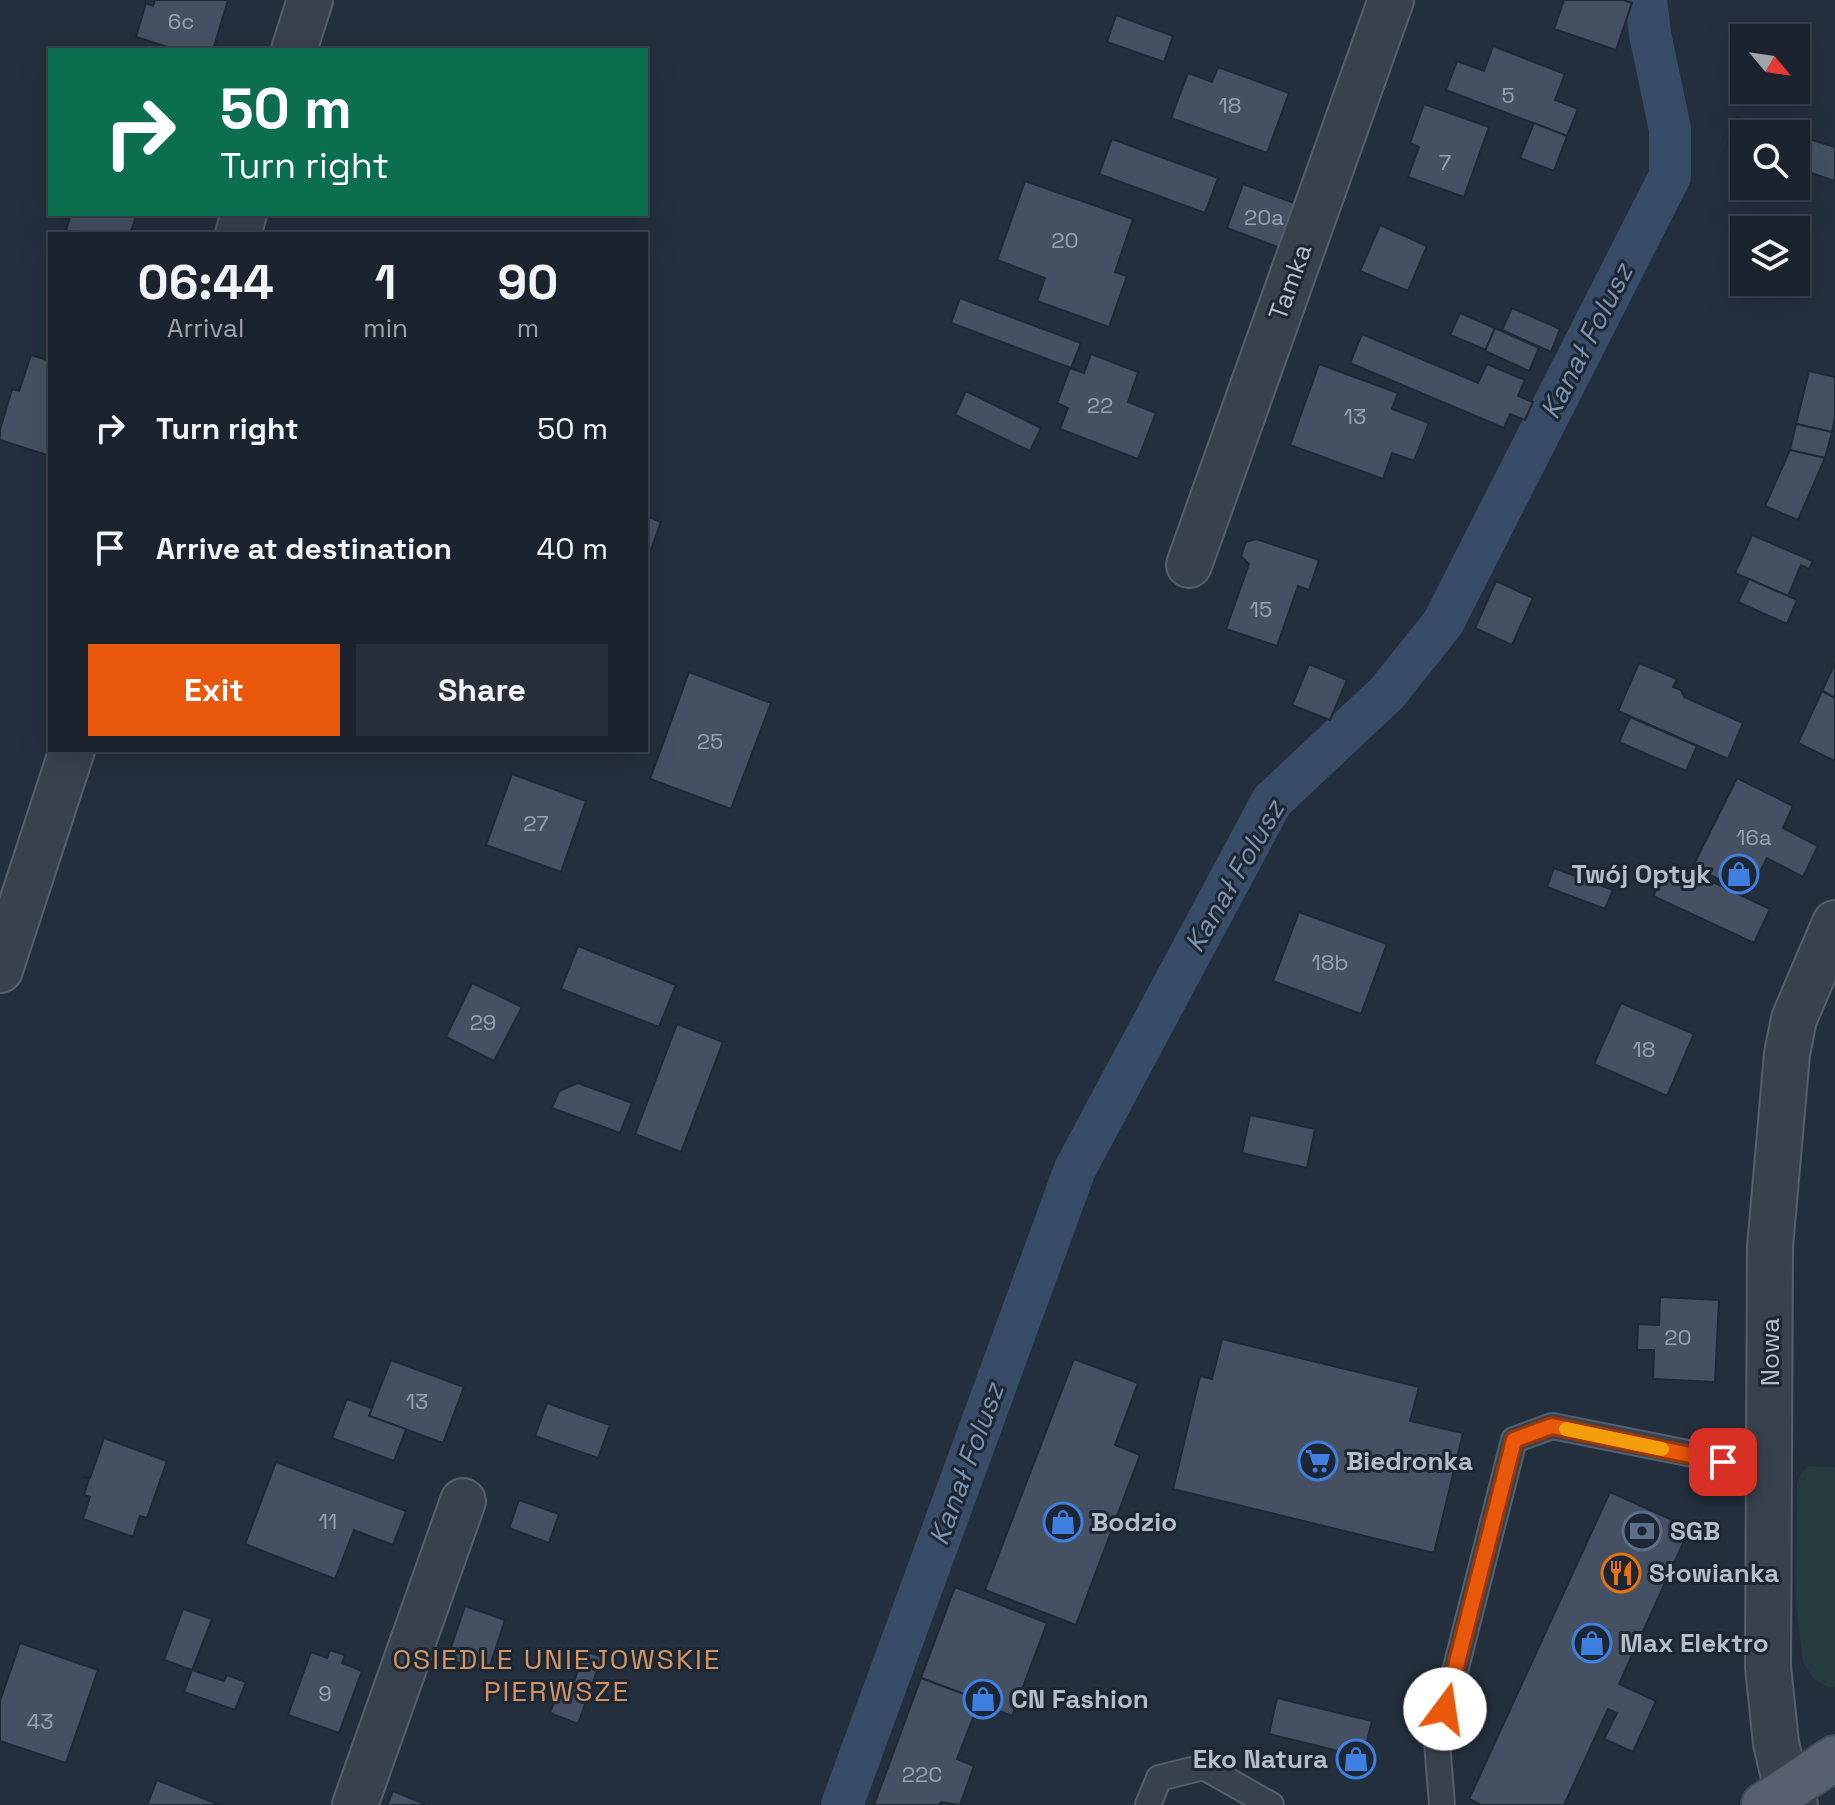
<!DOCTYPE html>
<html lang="en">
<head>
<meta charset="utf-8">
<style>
	body { margin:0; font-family:"Space Grotesk",sans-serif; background:#282f3a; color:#f1f3f6; height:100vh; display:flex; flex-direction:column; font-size:30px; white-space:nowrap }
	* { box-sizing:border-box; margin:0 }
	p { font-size:26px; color:#a0a4aa }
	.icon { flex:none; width:44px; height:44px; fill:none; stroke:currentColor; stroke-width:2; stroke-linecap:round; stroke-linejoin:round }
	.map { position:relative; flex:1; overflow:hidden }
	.panel { position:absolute; left:48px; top:232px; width:600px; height:520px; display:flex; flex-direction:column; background:#1b232e; border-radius:0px; box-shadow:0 8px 32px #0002,0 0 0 2px #39404a }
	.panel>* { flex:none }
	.banner { position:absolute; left:48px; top:48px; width:600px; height:168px; border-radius:0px; box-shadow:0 8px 32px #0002,0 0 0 2px #39404a; background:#0b6e4f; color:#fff; overflow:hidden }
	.needle { width:52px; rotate:119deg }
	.buttons { position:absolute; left:1730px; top:24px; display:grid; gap:16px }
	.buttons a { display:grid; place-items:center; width:80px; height:80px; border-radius:0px; background:#1b232e; box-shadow:0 8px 32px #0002,0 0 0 2px #39404a; font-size:40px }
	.pin { position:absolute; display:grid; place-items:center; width:68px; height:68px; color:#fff; margin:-34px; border-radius:16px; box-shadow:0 4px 12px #0006 }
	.me { position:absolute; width:88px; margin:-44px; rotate:14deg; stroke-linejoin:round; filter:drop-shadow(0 0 6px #0008) }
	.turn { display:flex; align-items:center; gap:28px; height:168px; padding:0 40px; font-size:36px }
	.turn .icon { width:104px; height:104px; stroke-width:2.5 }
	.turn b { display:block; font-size:56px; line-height:68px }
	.eta { display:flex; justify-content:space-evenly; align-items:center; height:136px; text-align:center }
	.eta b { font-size:48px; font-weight:700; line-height:56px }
	.cta { display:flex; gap:16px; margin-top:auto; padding:16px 40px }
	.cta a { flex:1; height:92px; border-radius:0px; background:#ea580c; color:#fff; font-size:32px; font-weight:700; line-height:92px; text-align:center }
	.cta a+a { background:#282f3a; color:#f1f3f6 }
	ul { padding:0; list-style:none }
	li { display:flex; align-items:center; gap:24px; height:120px; padding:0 40px }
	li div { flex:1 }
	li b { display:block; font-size:30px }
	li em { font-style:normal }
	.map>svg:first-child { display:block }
</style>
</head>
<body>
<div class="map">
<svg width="1835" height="1805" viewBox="0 0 1835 1805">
	<rect width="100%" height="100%" fill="#242f3e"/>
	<!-- green -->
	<polygon fill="#263c3f" points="1808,1466 1835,1467 1835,1686 1830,1688 1814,1679 1803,1662 1796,1603 1797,1484 1801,1474"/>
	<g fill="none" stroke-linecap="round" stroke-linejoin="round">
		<!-- canal -->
		<polyline stroke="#394c67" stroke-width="42" points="842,1805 1075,1169 1272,801 1387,693 1443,623 1670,176 1670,129 1650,34 1646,0"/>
	</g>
	<!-- building -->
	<g fill="#455162" stroke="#1f2835" stroke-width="2">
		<polygon points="155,0 228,0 213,50 171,50 171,48 136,37 146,3 153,6"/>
		<polygon points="1564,0 1624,0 1632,3 1616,50 1554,29"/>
		<polygon points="1116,15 1173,36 1164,62 1107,42"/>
		<polygon points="1493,46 1565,74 1555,100 1578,109 1567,136 1446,90 1457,61 1484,71"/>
		<polygon points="1218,67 1289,93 1267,153 1171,118 1188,73 1212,82"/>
		<polygon points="1424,104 1489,127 1464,197 1408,177 1419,147 1410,143"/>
		<polygon points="1737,117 1794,134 1744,134 1744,152 1727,146"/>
		<polygon points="1534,123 1567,136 1554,171 1520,158"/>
		<polygon points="1796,135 1835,147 1835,181 1796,168"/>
		<polygon points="1112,139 1218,178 1205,213 1099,174"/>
		<polygon points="1025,181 1133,219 1115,272 1127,276 1109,327 1037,301 1045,278 997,260"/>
		<polygon points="1243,184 1302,206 1286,250 1227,228"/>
		<polygon points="71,214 137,214 130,234 65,234"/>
		<polygon points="1380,225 1427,246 1408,291 1360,271"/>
		<polygon points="960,298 1081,343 1071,368 951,323"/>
		<polygon points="1512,308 1560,329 1551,352 1502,330"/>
		<polygon points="1460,313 1495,328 1486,350 1450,335"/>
		<polygon points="1495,328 1539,348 1529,371 1485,351"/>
		<polygon points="1362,334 1478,383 1487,364 1525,380 1518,396 1533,402 1525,420 1510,414 1504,428 1350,363"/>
		<polygon points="1091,354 1138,372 1128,402 1156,413 1138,459 1060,429 1068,408 1057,403 1070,368 1084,373"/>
		<polygon points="31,355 50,361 50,456 0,440 0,430 12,389 19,391"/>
		<polygon points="1319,364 1398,393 1392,409 1429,423 1414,461 1392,453 1383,479 1290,445"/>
		<polygon points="1809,371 1835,377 1835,417 1832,432 1796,424"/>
		<polygon points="966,391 1041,428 1030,451 955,415"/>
		<polygon points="1796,424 1832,432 1825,458 1790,450"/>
		<polygon points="1790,450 1825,458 1798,520 1765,506"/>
		<polygon points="646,516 661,522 646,563"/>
		<polygon points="1752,535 1813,561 1809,569 1801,565 1788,596 1735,573"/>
		<polygon points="1256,539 1319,560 1309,590 1298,586 1277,646 1226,629 1249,564 1241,556 1246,542"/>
		<polygon points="1749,579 1797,600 1787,624 1738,602"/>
		<polygon points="1496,581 1533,598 1512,645 1475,628"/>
		<polygon points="1639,663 1677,679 1673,687 1681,690 1684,697 1743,723 1728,759 1618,711"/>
		<polygon points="1835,663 1835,698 1822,691"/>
		<polygon points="1309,664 1347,680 1330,720 1292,705"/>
		<polygon points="689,672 771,703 731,809 650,779"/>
		<polygon points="1822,691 1835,698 1835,761 1798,743"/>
		<polygon points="1630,717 1697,746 1686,771 1619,742"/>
		<polygon points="512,774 586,801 561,872 486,845"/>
		<polygon points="1737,778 1793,806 1783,828 1818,846 1803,877 1767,858 1748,895 1693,866"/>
		<polygon points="1670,862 1770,909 1754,943 1653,896"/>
		<polygon points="1554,868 1613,890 1605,909 1547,887"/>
		<polygon points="1299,912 1387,944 1361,1014 1273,981"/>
		<polygon points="578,946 676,985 659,1027 561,989"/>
		<polygon points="472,983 522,1007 494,1061 446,1037"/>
		<polygon points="1621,1003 1694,1034 1667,1096 1594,1064"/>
		<polygon points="677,1024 723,1042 681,1152 635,1134"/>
		<polygon points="578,1083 632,1103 620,1133 552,1108 559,1091"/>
		<polygon points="1250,1115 1315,1129 1307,1168 1242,1153"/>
		<polygon points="1660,1297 1719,1300 1715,1382 1653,1379 1654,1350 1637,1350 1638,1324 1659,1325"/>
		<polygon points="1222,1339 1419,1387 1410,1421 1463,1433 1434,1553 1173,1489 1200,1376 1212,1379"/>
		<polygon points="1074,1359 1138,1383 1115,1445 1140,1455 1076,1625 985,1590"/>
		<polygon points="391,1360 464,1387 443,1443 369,1416"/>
		<polygon points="347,1399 372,1408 369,1416 406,1429 394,1461 332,1438"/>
		<polygon points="547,1403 610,1425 598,1458 535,1436"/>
		<polygon points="104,1438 167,1461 147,1518 140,1516 133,1537 83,1519 90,1497 84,1495 89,1479 83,1477 90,1478"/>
		<polygon points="276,1462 406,1511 393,1545 354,1530 335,1579 245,1544"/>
		<polygon points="1610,1492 1690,1528 1619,1684 1656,1701 1633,1752 1604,1739 1617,1713 1608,1709 1564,1805 1481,1805 1469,1799"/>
		<polygon points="519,1500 559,1514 549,1543 509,1528"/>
		<polygon points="955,1587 1047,1623 1012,1716 979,1703 980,1700 921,1678"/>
		<polygon points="465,1606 505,1620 488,1672 447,1659"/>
		<polygon points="183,1609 212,1619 192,1670 164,1660"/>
		<polygon points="20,1643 98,1670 66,1763 0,1741 0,1701"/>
		<polygon points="330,1650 345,1655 342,1663 362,1671 339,1733 288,1715 311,1652 327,1658"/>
		<polygon points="585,1651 602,1657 578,1724 550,1713 557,1694 568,1698"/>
		<polygon points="192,1670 224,1681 227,1675 246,1682 235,1710 184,1692"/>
		<polygon points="921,1678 980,1700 957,1759 974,1766 960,1805 941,1802 939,1805 874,1805"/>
		<polygon points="1277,1698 1372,1721 1363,1757 1269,1734"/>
		<polygon points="157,1780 220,1805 147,1805"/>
		<polygon points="393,1791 425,1804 425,1805 387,1805"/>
	</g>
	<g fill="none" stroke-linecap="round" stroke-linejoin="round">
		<defs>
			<g id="lane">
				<polyline points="1148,1805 1159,1778 1204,1767 1271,1805"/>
				<polyline points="1442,1805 1437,1742 1514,1440 1552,1426 1768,1469"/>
			</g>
			<g id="street">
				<polyline points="294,50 310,0"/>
				<polyline points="238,234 244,214"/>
				<polyline points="1189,565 1391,0"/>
				<polyline points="0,970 72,750"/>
				<polyline points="355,1805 463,1501"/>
				<polyline points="1795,1805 1787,1790 1776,1743 1768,1667 1770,1247 1787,1054 1794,1019 1835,923"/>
			</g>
			<polyline id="primary" points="1764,1805 1835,1758"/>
		</defs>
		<!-- lane casing -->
		<use href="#lane" stroke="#565f6c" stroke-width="28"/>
		<!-- street casing -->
		<use href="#street" stroke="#565f6c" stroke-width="48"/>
		<!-- primary casing -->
		<use href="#primary" stroke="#414a57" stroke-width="48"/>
		<!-- lane -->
		<use href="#lane" stroke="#38414e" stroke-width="24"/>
		<!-- street -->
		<use href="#street" stroke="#38414e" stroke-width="44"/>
		<!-- primary -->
		<use href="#primary" stroke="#56606e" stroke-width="44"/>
	</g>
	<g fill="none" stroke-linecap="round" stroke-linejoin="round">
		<defs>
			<polyline id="route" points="1445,1709 1514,1440 1552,1426 1723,1462"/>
		</defs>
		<!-- route casing -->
		<use href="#route" stroke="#983908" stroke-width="20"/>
		<!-- route -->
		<use href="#route" stroke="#ea580c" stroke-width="14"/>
		<!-- slow -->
		<polyline stroke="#f59e0b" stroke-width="14" points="1566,1429 1662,1449"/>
	</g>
	<!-- icons -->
	<defs>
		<symbol id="shop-ring" viewBox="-11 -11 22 22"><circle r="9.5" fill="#1d2633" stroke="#3f7fe0" stroke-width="1.5"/><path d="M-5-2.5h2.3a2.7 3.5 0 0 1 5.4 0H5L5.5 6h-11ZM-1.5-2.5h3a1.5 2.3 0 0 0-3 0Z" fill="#3f7fe0"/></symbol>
		<symbol id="supermarket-ring" viewBox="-11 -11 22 22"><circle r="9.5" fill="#1d2633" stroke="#3f7fe0" stroke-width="1.5"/><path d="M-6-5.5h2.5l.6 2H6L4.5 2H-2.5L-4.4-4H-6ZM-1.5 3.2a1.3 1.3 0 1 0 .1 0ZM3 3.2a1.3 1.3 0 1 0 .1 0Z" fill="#3f7fe0"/></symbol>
		<symbol id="bank-ring" viewBox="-11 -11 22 22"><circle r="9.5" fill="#1d2633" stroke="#5c6f8a" stroke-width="1.5"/><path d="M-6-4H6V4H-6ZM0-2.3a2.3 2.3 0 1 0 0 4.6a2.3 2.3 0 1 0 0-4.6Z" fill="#5c6f8a"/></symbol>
		<symbol id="restaurant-ring" viewBox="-11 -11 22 22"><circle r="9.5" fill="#1d2633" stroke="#e8710a" stroke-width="1.5"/><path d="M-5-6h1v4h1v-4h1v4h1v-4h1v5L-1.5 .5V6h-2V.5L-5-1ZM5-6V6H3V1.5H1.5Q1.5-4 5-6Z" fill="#e8710a"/></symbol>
	</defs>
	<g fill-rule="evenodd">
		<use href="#shop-ring" x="1717" y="852" width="44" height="44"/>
		<use href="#supermarket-ring" x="1296" y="1439" width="44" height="44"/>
		<use href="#shop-ring" x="1041" y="1500" width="44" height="44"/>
		<use href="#bank-ring" x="1620" y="1509" width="44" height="44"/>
		<use href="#restaurant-ring" x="1599" y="1551" width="44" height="44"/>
		<use href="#shop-ring" x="1570" y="1621" width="44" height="44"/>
		<use href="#shop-ring" x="961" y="1677" width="44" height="44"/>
		<use href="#shop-ring" x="1334" y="1737" width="44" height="44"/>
	</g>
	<g text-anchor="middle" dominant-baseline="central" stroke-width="6" stroke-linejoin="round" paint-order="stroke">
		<!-- number labels -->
		<g font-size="22" fill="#98a1af">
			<text x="181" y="21">6c</text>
			<text x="1508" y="95">5</text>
			<text x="1230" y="105">18</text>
			<text x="1445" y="162">7</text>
			<text x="1264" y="217">20a</text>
			<text x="1065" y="240">20</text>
			<text x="1100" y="405">22</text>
			<text x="1355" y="416">13</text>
			<text x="1261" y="609">15</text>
			<text x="710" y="741">25</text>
			<text x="536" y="823">27</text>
			<text x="1754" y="837">16a</text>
			<text x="1330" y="962">18b</text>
			<text x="483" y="1022">29</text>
			<text x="1644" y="1049">18</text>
			<text x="1678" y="1337">20</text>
			<text x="417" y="1401">13</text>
			<text x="328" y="1521">11</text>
			<text x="325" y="1693">9</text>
			<text x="40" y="1721">43</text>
			<text x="922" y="1774">22C</text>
		</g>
		<!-- street labels -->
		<g font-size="26" fill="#b4bcc9" stroke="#1d2633">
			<text transform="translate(1290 282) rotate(-70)">Tamka</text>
			<text transform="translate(1770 1352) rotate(-90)">Nowa</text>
		</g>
		<!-- poi labels -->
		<g font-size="26" font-weight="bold" fill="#b4bcc9" stroke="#1d2633" text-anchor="start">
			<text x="1711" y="874" text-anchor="end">Twój Optyk</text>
			<text x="1346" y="1461">Biedronka</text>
			<text x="1091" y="1522">Bodzio</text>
			<text x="1670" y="1531">SGB</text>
			<text x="1649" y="1573">Słowianka</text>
			<text x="1620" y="1643">Max Elektro</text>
			<text x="1011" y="1699">CN Fashion</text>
			<text x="1328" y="1759" text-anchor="end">Eko Natura</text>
		</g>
		<!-- water labels -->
		<g font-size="28" font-style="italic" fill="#7c92b1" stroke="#1d2633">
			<text transform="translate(1586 341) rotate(-63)">Kanał Folusz</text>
			<text transform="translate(1234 876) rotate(-60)">Kanał Folusz</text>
			<text transform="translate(966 1464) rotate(-70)">Kanał Folusz</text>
		</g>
		<!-- neighbourhood labels -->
		<g font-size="28" letter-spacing="2" fill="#d59563" stroke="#1d2633">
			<text x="557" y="1659">OSIEDLE UNIEJOWSKIE<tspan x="557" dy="32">PIERWSZE</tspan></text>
		</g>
	</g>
</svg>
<div class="buttons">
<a><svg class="needle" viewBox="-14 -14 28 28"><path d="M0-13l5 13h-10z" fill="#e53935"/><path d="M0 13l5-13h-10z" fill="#a0a4aa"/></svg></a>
<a><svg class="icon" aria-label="search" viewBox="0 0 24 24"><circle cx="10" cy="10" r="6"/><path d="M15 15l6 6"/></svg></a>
<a><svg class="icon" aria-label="layers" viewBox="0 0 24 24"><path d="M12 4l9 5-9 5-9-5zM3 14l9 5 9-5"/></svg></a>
</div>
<div class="pin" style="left:1723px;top:1462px;background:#d93025"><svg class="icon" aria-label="arrive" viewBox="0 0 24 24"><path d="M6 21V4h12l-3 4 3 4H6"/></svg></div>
<svg class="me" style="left:1445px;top:1709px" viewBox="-20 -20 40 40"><circle r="19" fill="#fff"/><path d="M0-13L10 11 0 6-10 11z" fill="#ea580c"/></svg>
<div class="banner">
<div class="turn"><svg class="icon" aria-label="right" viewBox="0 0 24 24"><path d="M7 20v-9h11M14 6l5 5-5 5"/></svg><div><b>50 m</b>Turn right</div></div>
</div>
<section class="panel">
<div class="eta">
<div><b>06:44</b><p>Arrival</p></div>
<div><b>1</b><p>min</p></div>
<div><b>90</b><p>m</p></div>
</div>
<ul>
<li><svg class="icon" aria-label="right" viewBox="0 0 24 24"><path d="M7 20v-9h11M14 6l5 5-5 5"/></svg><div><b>Turn right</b></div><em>50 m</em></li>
<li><svg class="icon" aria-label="arrive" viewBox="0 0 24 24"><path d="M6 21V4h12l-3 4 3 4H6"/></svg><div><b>Arrive at destination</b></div><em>40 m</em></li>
</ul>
<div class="cta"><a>Exit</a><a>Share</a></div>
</section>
</div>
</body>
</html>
